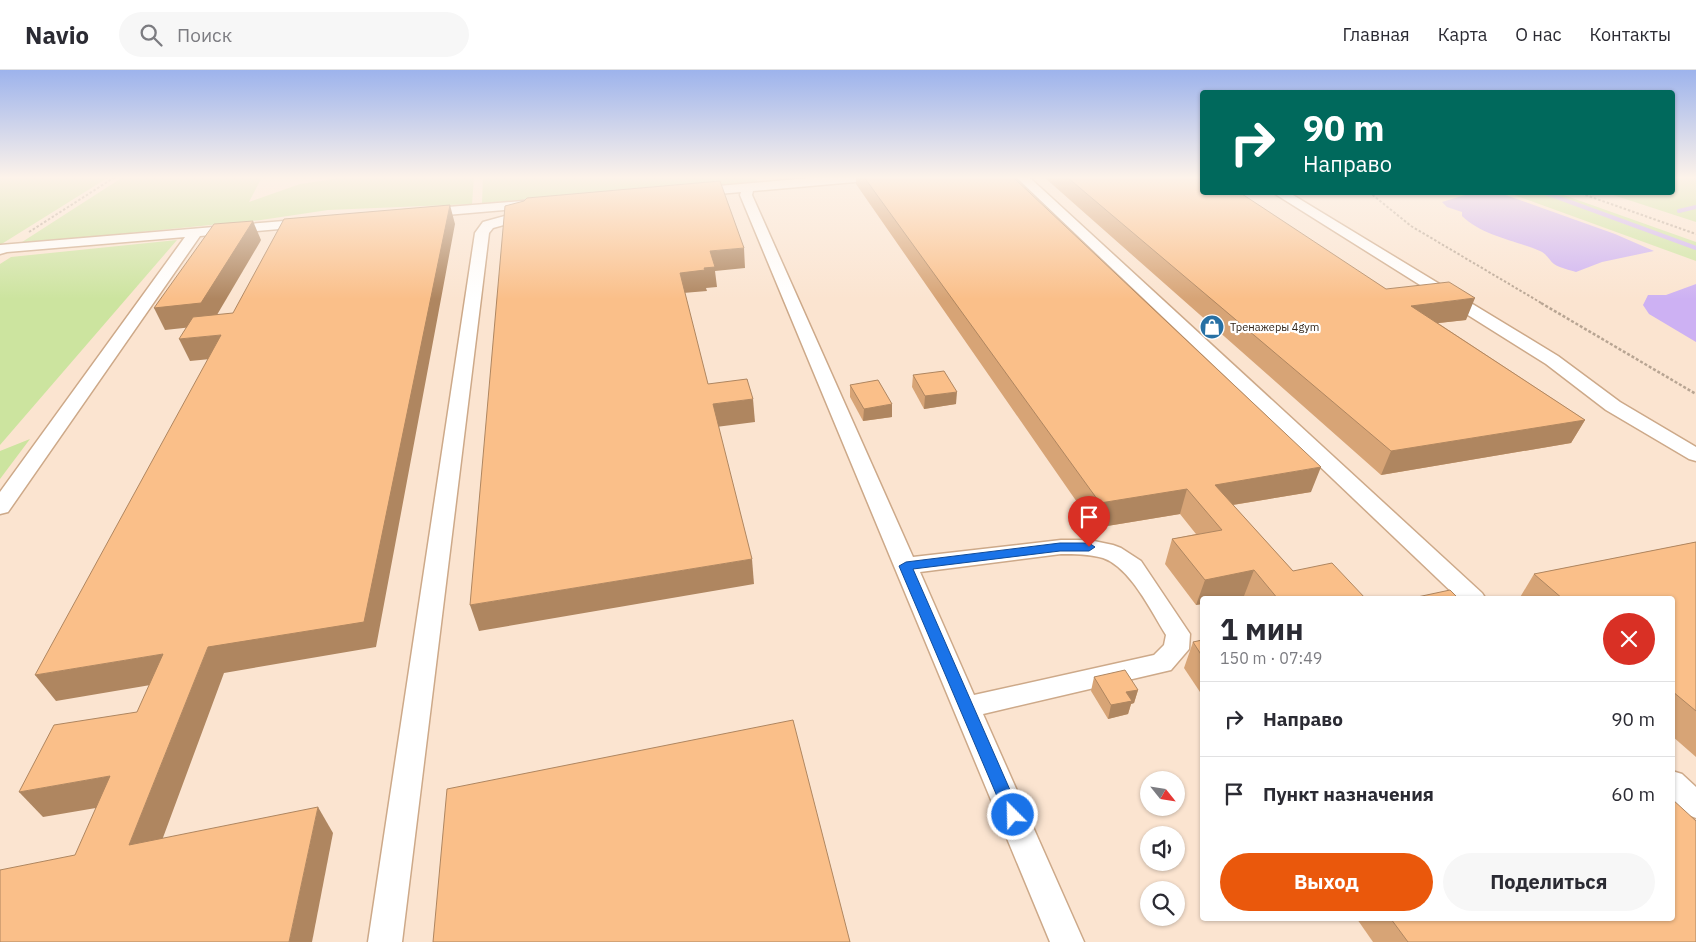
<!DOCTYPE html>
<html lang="ru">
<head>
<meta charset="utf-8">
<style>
	body { margin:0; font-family:"IBM Plex Sans",sans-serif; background:#f7f7f7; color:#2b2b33; height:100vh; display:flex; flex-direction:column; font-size:19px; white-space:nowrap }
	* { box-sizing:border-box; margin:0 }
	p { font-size:16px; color:#7c7c81 }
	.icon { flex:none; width:28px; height:28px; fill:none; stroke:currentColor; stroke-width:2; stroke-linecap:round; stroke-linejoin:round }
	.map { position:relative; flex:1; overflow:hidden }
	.drawer { position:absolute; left:1200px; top:526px; width:475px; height:325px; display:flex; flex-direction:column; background:#fff; border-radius:5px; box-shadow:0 1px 4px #0004 }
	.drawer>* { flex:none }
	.hud { position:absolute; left:1200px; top:20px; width:475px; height:105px; border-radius:5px; box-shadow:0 1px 4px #0004; background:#00695c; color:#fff; overflow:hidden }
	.needle { width:32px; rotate:120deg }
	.tools { position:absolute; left:1140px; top:701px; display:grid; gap:10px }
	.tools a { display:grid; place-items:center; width:45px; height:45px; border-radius:50%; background:#fff; box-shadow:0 1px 4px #0004; font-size:25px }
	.pin { position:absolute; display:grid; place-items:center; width:42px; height:42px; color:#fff; margin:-51px -21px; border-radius:50% 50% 50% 0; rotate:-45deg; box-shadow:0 0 5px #0007 }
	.pin .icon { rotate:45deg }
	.me { position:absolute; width:55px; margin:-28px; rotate:337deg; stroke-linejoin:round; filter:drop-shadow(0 0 4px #0008) }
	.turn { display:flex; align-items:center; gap:18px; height:105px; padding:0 20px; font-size:22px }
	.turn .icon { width:65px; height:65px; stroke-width:2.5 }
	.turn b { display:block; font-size:35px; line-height:42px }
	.round { display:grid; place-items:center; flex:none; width:52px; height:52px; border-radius:26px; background:#f7f7f7 }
	.headline { display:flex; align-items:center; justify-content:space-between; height:85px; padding:0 20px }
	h1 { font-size:30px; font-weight:700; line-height:38px }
	.cta { display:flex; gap:10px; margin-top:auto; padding:10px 20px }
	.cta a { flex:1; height:58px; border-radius:30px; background:#ea580c; color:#fff; font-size:20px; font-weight:700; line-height:58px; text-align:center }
	.cta a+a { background:#f7f7f7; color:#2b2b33 }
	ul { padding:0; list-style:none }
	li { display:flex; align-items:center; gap:15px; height:75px; padding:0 20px; border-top:1px solid #e1e1e2 }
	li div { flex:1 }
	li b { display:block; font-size:19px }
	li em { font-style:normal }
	header { display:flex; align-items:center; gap:30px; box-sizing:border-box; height:70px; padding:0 25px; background:#fff; border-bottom:1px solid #e1e1e2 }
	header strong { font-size:24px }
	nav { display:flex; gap:28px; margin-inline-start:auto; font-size:18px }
	.search { width:350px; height:45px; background:#f7f7f7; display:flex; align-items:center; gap:12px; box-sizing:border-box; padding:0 18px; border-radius:28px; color:#7c7c81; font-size:19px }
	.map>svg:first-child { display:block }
</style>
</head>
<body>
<header>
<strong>Navio</strong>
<div class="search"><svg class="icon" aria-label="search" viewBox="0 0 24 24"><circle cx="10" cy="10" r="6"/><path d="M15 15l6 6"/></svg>Поиск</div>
<nav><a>Главная</a><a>Карта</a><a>О нас</a><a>Контакты</a></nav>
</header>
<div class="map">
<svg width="1696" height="872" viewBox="0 0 1696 872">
	<rect width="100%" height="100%" fill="#fbe4d0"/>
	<!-- green -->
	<g fill="#cce49f">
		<polygon points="0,107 109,107 0,175"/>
		<polygon points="123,107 262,107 249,132 300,114 347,107 474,107 472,134 328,140 261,150 19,174"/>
		<polygon points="483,107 755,107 758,112 482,133"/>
		<polygon points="1673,107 1696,107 1696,152 1607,123 1672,122"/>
		<polygon points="1509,123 1558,123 1696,172 1696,191"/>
		<polygon points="177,170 0,375 0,194 11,187"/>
		<polygon points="30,369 0,409 0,381"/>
	</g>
	<!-- water -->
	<g fill="#cdb1f3">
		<path d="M1475 122 1500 123 1615 164 1654 181 1602 192 1576 202C1570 200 1560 198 1554 194 1549 190 1547 184 1540 181 1514 170 1483 166 1462 146V142L1447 137 1442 132Z"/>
		<polygon points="1696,214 1696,272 1649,244 1643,235 1648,225 1666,225"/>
	</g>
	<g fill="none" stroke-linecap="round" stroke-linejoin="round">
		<!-- stream -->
		<g stroke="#cdb1f3" stroke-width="4">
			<polyline points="1543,122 1696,178"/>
			<polyline points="1679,141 1696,137"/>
		</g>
		<defs>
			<g id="minor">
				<path d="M821 107H872L866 111 753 121 752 125 913 487 1061 470H1089L1113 475 1121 478 1141 491 1190 564 1189 579 1171 600 983 644 1084 872H1050L740 125 741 122 695 126 689 122 695 118ZM1061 484C1075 484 1089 484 1103 488 1130 497 1151 541 1166 565L1164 575 1154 585 974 625 920 502Z"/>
				<polygon points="1016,107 1029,107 1482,523 1486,529 1459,529"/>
				<polygon points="1272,122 1288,122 1558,286 1620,332 1696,377 1696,391 1689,389 1606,340 1546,294"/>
				<polygon points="535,130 541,134 540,137 423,147 416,143 423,139"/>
				<polygon points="523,141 528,142 530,145 528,148 493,158 489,163 402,872 368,872 475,163 483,152"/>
				<polygon points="308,149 315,153 313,156 200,166 8,442 0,444 0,422 185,167 7,182 0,184 0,175"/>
				<polygon points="1672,701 1682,704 1696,717 1696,748 1686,744 1672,732"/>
			</g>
		</defs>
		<!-- minor casing -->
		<use href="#minor" stroke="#cda989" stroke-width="3"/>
		<!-- path-far1 -->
		<g stroke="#b8a593" stroke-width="2" stroke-dasharray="2.5 2" stroke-linecap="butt">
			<polyline points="1369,122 1411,156 1543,234"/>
			<polyline points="1577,122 1696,164"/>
			<polyline points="29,162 115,107"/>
		</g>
		<!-- path -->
		<polyline stroke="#b8a593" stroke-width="2.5" stroke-dasharray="3 2" stroke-linecap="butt" points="1541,233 1696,324"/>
		<!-- minor -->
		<use href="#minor" fill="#fff" fill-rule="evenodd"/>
	</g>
	<!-- wall -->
	<g fill="#d7a476">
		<polygon points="856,107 1013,107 1311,422 1233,435 1293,501 1366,529 1247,529 1244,526 1196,535 1165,494 1172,469 1196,464 1180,444 1095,458 856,114"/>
		<polygon points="1044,107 1202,107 1386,219 1466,250 1438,253 1585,350 1571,373 1381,405"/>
		<polygon points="913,305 956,334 924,339 912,317"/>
		<polygon points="850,315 892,347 863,351 850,327"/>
		<polygon points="1696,472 1696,687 1672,666 1672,529 1519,529 1534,504"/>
		<polygon points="1202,570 1202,625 1184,598 1193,572"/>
		<polygon points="1094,607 1138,620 1134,633 1131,634 1128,644 1108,649 1091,621"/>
		<polygon points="1357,849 1672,849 1696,872 1373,872"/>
	</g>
	<!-- shaded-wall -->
	<g fill="#af8660">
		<polygon points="450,135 455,154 376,577 224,603 151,800 129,775 208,577"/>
		<polygon points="253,151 261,170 260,172 211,255 165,260 154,238"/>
		<polygon points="744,178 745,198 715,201 717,217 706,218 707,221 683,223 680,203 704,198 710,181"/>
		<polygon points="1475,228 1466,250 1403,257 1411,236"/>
		<polygon points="221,265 231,287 190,291 179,269"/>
		<polygon points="957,322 956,334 924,339 925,326"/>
		<polygon points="753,329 755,352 716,357 713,334"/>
		<polygon points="892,334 892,347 863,351 864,339"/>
		<polygon points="1585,350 1571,373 1381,405 1391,381"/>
		<polygon points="1321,397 1311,422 1207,439 1215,415"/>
		<polygon points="1187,419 1180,444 1095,458 1100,433"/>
		<polygon points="752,489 754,514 479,561 470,535"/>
		<polygon points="1254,500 1244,526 1229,529 1202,529 1202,534 1196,535 1205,510"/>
		<polygon points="163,584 180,610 56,631 35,605"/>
		<polygon points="1138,620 1134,633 1131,634 1128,644 1108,649 1111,635 1126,622"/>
		<polygon points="110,706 131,732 43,747 19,722"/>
		<polygon points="318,737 333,763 312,872 289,872"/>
	</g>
	<!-- building -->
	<g fill="#fabf89" stroke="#af8660">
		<polygon points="864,107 1013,107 1321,397 1215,415 1293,501 1332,493 1366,529 1278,529 1254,500 1205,510 1172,469 1222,460 1187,419 1100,433"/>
		<polygon points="1067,107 1202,107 1202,122 1239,122 1386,219 1449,212 1475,228 1411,236 1585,350 1391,381"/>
		<polygon points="720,111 744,178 710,181 715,197 704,198 705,200 680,203 708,314 747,309 753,329 713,334 752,489 470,535 505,136 524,131 527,128"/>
		<polygon points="450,135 364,552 208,577 129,775 318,737 289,872 0,872 0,800 75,785 110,706 19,722 54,655 137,642 163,584 35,605 221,265 179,269 193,247 233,243 284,149"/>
		<polygon points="253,151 201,233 154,238 214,154"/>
		<polygon points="944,301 957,322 925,326 913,305"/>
		<polygon points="878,310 892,334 864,339 850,315"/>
		<polygon points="1696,472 1696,641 1672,621 1672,529 1563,529 1534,504"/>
		<polygon points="1450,520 1459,529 1408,529"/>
		<polygon points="1202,570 1202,586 1193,572"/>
		<polygon points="1125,600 1138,620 1126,622 1132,631 1111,635 1094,607"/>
		<polygon points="793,650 850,872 433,872 447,719"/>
		<polygon points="1672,729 1696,751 1696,872 1408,872 1391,849 1672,849"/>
	</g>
	<!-- sky -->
	<linearGradient id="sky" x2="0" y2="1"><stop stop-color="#9db3ec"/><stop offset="0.47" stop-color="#fdf3ea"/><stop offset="1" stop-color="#fdf3ea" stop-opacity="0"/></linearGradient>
	<rect width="1696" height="229" fill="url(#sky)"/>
	<!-- route -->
	<polygon fill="#1a73e8" stroke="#114b97" points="1060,473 1089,473 1095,477 1089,481 1060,481 913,499 1021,745 1018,750 1013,752 1007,750 1005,745 899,496 906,492"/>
	<!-- icons -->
	<defs>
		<symbol id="shop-disc" viewBox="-11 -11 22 22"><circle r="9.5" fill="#2770a4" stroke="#fff"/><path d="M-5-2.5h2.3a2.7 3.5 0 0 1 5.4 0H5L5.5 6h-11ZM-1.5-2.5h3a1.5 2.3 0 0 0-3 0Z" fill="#fff"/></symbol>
	</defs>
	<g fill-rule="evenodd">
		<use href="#shop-disc" x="1198" y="243" width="28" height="28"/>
	</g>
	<g text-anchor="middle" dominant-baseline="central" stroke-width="4.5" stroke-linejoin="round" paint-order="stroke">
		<!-- far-poi labels -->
		<g font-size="11" fill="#322518" stroke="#fff" text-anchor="start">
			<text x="1230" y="257">Тренажеры 4gym</text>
		</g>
	</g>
</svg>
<div class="tools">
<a><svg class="needle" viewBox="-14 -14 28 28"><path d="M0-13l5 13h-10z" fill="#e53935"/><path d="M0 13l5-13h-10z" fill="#7c7c81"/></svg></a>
<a><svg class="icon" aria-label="sound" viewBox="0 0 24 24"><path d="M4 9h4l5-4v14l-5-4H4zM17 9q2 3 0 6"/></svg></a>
<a><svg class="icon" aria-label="search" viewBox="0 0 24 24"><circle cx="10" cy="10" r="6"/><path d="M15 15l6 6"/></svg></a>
</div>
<div class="pin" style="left:1089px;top:477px;background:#d93025"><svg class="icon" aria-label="arrive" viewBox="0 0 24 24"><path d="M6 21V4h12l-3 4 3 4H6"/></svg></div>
<svg class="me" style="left:1013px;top:745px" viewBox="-20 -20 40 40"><circle r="17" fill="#1a73e8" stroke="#fff" stroke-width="3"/><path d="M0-11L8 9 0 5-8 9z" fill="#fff"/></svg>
<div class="hud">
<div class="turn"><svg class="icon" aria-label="right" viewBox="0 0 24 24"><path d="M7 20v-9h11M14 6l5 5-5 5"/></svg><div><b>90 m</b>Направо</div></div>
</div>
<section class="drawer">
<div class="headline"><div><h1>1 мин</h1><p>150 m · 07:49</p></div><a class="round" style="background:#d93025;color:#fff"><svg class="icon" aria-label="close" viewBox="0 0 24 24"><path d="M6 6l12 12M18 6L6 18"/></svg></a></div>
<ul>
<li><svg class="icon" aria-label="right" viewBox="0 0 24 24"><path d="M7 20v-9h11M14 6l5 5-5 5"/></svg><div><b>Направо</b></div><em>90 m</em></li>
<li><svg class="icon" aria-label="arrive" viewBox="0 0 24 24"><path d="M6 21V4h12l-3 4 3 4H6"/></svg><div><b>Пункт назначения</b></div><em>60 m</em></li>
</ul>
<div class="cta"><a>Выход</a><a>Поделиться</a></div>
</section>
</div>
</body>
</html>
